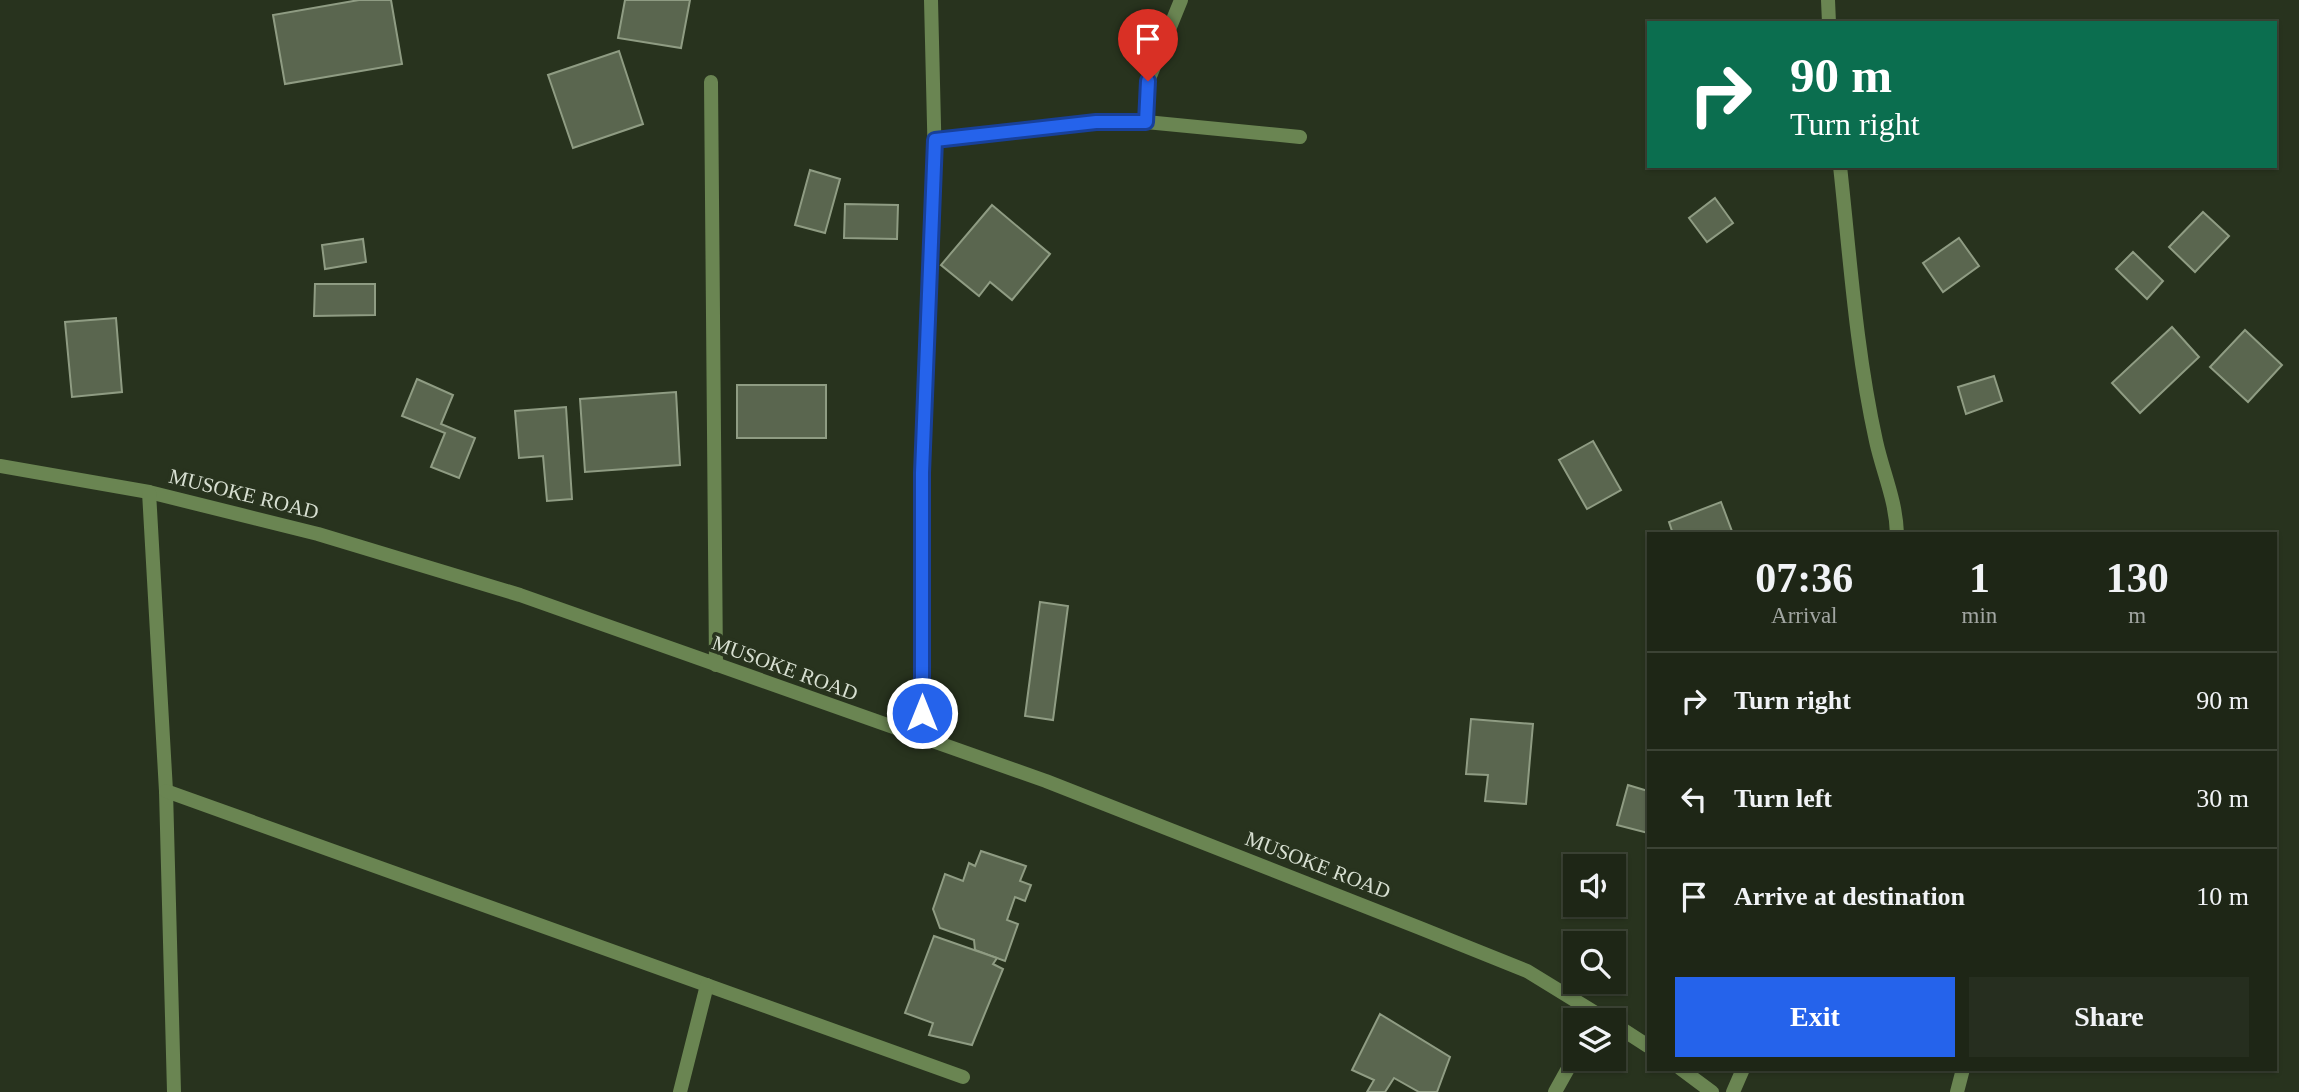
<!DOCTYPE html>
<html lang="en">
<head>
<meta charset="utf-8">
<style>
	body { margin:0; font-family:"Times New Roman",serif; background:#262e1f; color:#f1f3f6; height:100vh; display:flex; flex-direction:column; font-size:26px; white-space:nowrap }
	* { box-sizing:border-box; margin:0 }
	p { font-size:23px; color:#a1a5a1 }
	.icon { flex:none; width:38px; height:38px; fill:none; stroke:currentColor; stroke-width:2; stroke-linecap:round; stroke-linejoin:round }
	.map { position:relative; flex:1; overflow:hidden }
	.side { position:absolute; left:1647px; top:532px; width:630px; height:539px; display:flex; flex-direction:column; background:#1e2616; border-radius:0px; box-shadow:0 2px 5px #0004,0 0 0 2px #3c4335 }
	.side>* { flex:none }
	.banner { position:absolute; left:1647px; top:21px; width:630px; height:147px; border-radius:0px; box-shadow:0 2px 5px #0004,0 0 0 2px #3c4335; background:#0b6e4f; color:#fff; overflow:hidden }
	.buttons { position:absolute; left:1563px; top:854px; display:grid; gap:14px }
	.buttons a { display:grid; place-items:center; width:63px; height:63px; border-radius:0px; background:#1e2616; box-shadow:0 2px 5px #0004,0 0 0 2px #3c4335; font-size:35px }
	.pin { position:absolute; display:grid; place-items:center; width:60px; height:60px; color:#fff; margin:-72px -30px; border-radius:50% 50% 50% 0; rotate:-45deg; box-shadow:0 0 7px #0007 }
	.pin .icon { rotate:45deg }
	.me { position:absolute; width:77px; margin:-38px; rotate:0deg; stroke-linejoin:round; filter:drop-shadow(0 0 5px #0008) }
	.turn { display:flex; align-items:center; gap:24px; height:147px; padding:0 28px; font-size:32px }
	.turn .icon { width:91px; height:91px; stroke-width:2.5 }
	.turn b { display:block; font-size:49px; line-height:60px }
	.eta { display:flex; justify-content:space-evenly; align-items:center; height:119px; text-align:center }
	.eta b { font-size:42px; font-weight:800; line-height:49px }
	.action { display:flex; gap:14px; margin-top:auto; padding:14px 28px }
	.action a { flex:1; height:80px; border-radius:0px; background:#2563eb; color:#fff; font-size:28px; font-weight:800; line-height:80px; text-align:center }
	.action a+a { background:#262e1f; color:#f1f3f6 }
	ul { padding:0; list-style:none }
	li { display:flex; align-items:center; gap:21px; height:98px; padding:0 28px; border-top:2px solid #3c4335 }
	li div { flex:1 }
	li b { display:block; font-size:26px }
	li em { font-style:normal }
	.map>svg:first-child { display:block }
</style>
</head>
<body>
<div class="map">
<svg width="2299" height="1092" viewBox="0 0 2299 1092">
	<rect width="100%" height="100%" fill="#28331e"/>
	<!-- building -->
	<g fill="#5a664f" stroke="#8f9c83" stroke-width="2">
		<polygon points="359,0 391,0 402,64 285,84 273,15"/>
		<polygon points="625,0 690,0 681,48 618,38"/>
		<polygon points="619,51 643,124 573,148 548,75"/>
		<polygon points="810,170 840,179 825,233 795,225"/>
		<polygon points="1715,198 1733,223 1707,242 1689,218"/>
		<polygon points="845,204 898,205 897,239 844,238"/>
		<polygon points="992,205 1050,254 1012,300 990,282 979,296 941,265"/>
		<polygon points="2203,212 2229,236 2195,272 2169,247"/>
		<polygon points="1959,238 1979,266 1943,292 1923,263"/>
		<polygon points="363,239 366,262 325,269 322,245"/>
		<polygon points="2133,252 2163,281 2147,299 2116,269"/>
		<polygon points="315,284 375,284 375,315 314,316"/>
		<polygon points="116,318 122,392 72,397 65,322"/>
		<polygon points="2172,327 2199,357 2140,413 2112,383"/>
		<polygon points="2245,330 2282,365 2248,402 2210,367"/>
		<polygon points="1994,376 2002,401 1966,414 1958,387"/>
		<polygon points="417,379 453,395 441,424 475,438 459,478 431,467 445,433 402,416"/>
		<rect x="737" y="385" width="89" height="53"/>
		<polygon points="676,392 680,465 585,472 580,399"/>
		<polygon points="566,407 572,499 547,501 543,456 519,458 515,411"/>
		<polygon points="1593,441 1621,490 1587,509 1559,460"/>
		<polygon points="1721,502 1733,534 1673,534 1669,522"/>
		<polygon points="1040,602 1068,606 1053,720 1025,716"/>
		<polygon points="1471,719 1533,724 1526,804 1485,801 1488,775 1466,774"/>
		<polygon points="1628,785 1648,791 1648,833 1617,825"/>
		<polygon points="981,851 1026,866 1020,881 1031,885 1025,901 1015,897 1007,920 1018,924 1005,961 975,950 974,940 940,928 933,909 945,874 963,881 969,863 975,866"/>
		<polygon points="934,936 997,958 993,964 1003,969 972,1045 929,1035 933,1023 905,1013"/>
		<polygon points="1380,1014 1450,1057 1437,1092 1419,1092 1394,1078 1385,1092 1367,1092 1374,1080 1352,1070"/>
	</g>
	<g fill="none" stroke-linecap="round" stroke-linejoin="round">
		<!-- street -->
		<g stroke="#6a8552" stroke-width="14">
			<polyline points="1828,0 1829,23"/>
			<polyline points="711,82 716,665"/>
			<polyline points="1146,122 1300,137"/>
			<polyline points="935,140 1096,122 1146,122 1148,81 1181,0"/>
			<path d="M1840 166C1850 257 1856 351 1876 441 1883 473 1896 500 1897 534"/>
			<polyline points="0,466 149,492 318,534 520,595 1046,781 1420,928 1527,971 1607,1020"/>
			<polyline points="149,492 166,791 174,1092"/>
			<polyline points="922,739 922,473 935,166 931,0"/>
			<polyline points="166,791 963,1077"/>
			<polyline points="1614,1024 1648,1046"/>
			<polyline points="1681,1069 1712,1092"/>
			<polyline points="680,1092 707,985"/>
			<polyline points="1555,1092 1575,1056"/>
			<polyline points="1733,1092 1743,1069"/>
			<polyline points="1957,1092 1963,1069"/>
		</g>
	</g>
	<g fill="none" stroke-linecap="round" stroke-linejoin="round">
		<defs>
			<polyline id="route" points="922,713 922,473 935,140 1096,122 1146,122 1148,81"/>
		</defs>
		<!-- route casing -->
		<use href="#route" stroke="#184099" stroke-width="18"/>
		<!-- route -->
		<use href="#route" stroke="#2563eb" stroke-width="12"/>
	</g>
	<g text-anchor="middle" dominant-baseline="central" stroke-width="7" stroke-linejoin="round" paint-order="stroke">
		<!-- street labels -->
		<g font-size="21" fill="#d7dfd1" stroke="#28331e">
			<text transform="translate(244 494) rotate(14)">MUSOKE ROAD</text>
			<text transform="translate(785 668) rotate(20)">MUSOKE ROAD</text>
			<text transform="translate(1318 865) rotate(21)">MUSOKE ROAD</text>
		</g>
	</g>
</svg>
<div class="buttons">
<a><svg class="icon" aria-label="sound" viewBox="0 0 24 24"><path d="M4 9h4l5-4v14l-5-4H4zM17 9q2 3 0 6"/></svg></a>
<a><svg class="icon" aria-label="search" viewBox="0 0 24 24"><circle cx="10" cy="10" r="6"/><path d="M15 15l6 6"/></svg></a>
<a><svg class="icon" aria-label="layers" viewBox="0 0 24 24"><path d="M12 4l9 5-9 5-9-5zM3 14l9 5 9-5"/></svg></a>
</div>
<div class="pin" style="left:1148px;top:81px;background:#d93025"><svg class="icon" aria-label="arrive" viewBox="0 0 24 24"><path d="M6 21V4h12l-3 4 3 4H6"/></svg></div>
<svg class="me" style="left:922px;top:713px" viewBox="-20 -20 40 40"><circle r="17" fill="#2563eb" stroke="#fff" stroke-width="3"/><path d="M0-11L8 9 0 5-8 9z" fill="#fff"/></svg>
<div class="banner">
<div class="turn"><svg class="icon" aria-label="right" viewBox="0 0 24 24"><path d="M7 20v-9h11M14 6l5 5-5 5"/></svg><div><b>90 m</b>Turn right</div></div>
</div>
<section class="side">
<div class="eta">
<div><b>07:36</b><p>Arrival</p></div>
<div><b>1</b><p>min</p></div>
<div><b>130</b><p>m</p></div>
</div>
<ul>
<li><svg class="icon" aria-label="right" viewBox="0 0 24 24"><path d="M7 20v-9h11M14 6l5 5-5 5"/></svg><div><b>Turn right</b></div><em>90 m</em></li>
<li><svg class="icon" aria-label="left" viewBox="0 0 24 24"><path d="M17 20v-9H6M10 6l-5 5 5 5"/></svg><div><b>Turn left</b></div><em>30 m</em></li>
<li><svg class="icon" aria-label="arrive" viewBox="0 0 24 24"><path d="M6 21V4h12l-3 4 3 4H6"/></svg><div><b>Arrive at destination</b></div><em>10 m</em></li>
</ul>
<div class="action"><a>Exit</a><a>Share</a></div>
</section>
</div>
</body>
</html>
